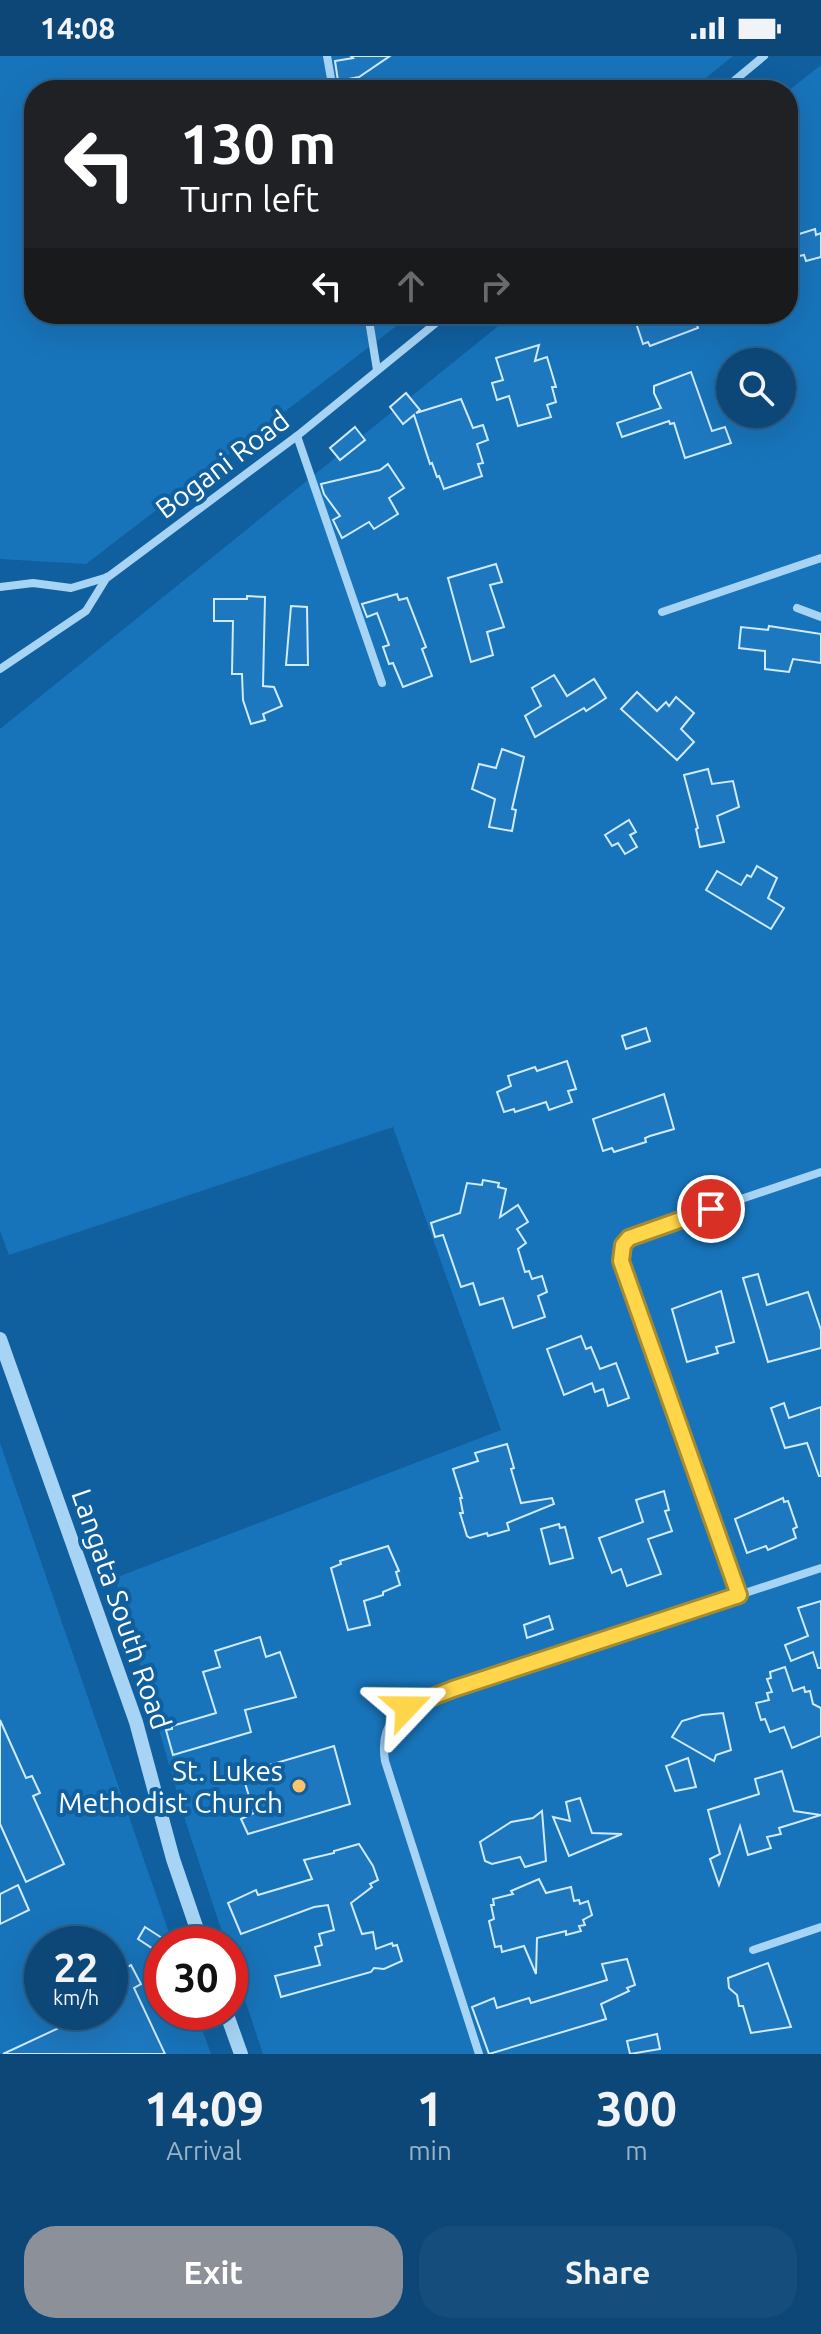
<!DOCTYPE html>
<html lang="en">
<head>
<meta charset="utf-8">
<style>
	body { margin:0; font-family:Ubuntu,sans-serif; background:#154e7c; color:#f1f3f6; height:100vh; display:flex; flex-direction:column; font-size:30px; white-space:nowrap }
	* { box-sizing:border-box; margin:0 }
	p { font-size:26px; color:#9ab2c6 }
	.icon { flex:none; width:44px; height:44px; fill:none; stroke:currentColor; stroke-width:2; stroke-linecap:round; stroke-linejoin:round }
	.map { position:relative; height:1998px; overflow:hidden }
	.side { display:flex; flex-direction:column; background:#0c4777; flex:1 }
	.side>* { flex:none }
	.hud { position:absolute; left:24px; top:24px; width:774px; height:244px; border-radius:32px; box-shadow:0 8px 32px #0002,0 0 0 2px #2c5f89; background:#202124; color:#fff; overflow:hidden }
	.buttons { position:absolute; left:716px; top:292px; display:grid; gap:16px }
	.buttons a { display:grid; place-items:center; width:80px; height:80px; border-radius:50%; background:#0c4777; box-shadow:0 8px 32px #0002,0 0 0 2px #2c5f89; font-size:40px }
	.speed { position:absolute; left:24px; top:1870px; display:flex; gap:16px; font-size:40px; font-weight:700; text-align:center }
	.speed>* { display:grid; place-content:center; width:104px; height:104px; border-radius:50%; background:#0c4777; box-shadow:0 8px 32px #0002,0 0 0 2px #2c5f89; line-height:1 }
	.speed small { font-size:20px; font-weight:400 }
	.speed .limit { border:12px solid #d22; background:#fff; color:#111 }
	.pin { position:absolute; display:grid; place-items:center; width:68px; height:68px; color:#fff; margin:-34px; border:4px solid #fff; border-radius:50%; box-shadow:0 2px 8px #0007 }
	.me { position:absolute; width:88px; margin:-44px; rotate:67deg; stroke-linejoin:round; filter:drop-shadow(0 0 6px #0008) }
	.turn { display:flex; align-items:center; gap:28px; height:168px; padding:0 24px; font-size:36px }
	.turn .icon { width:104px; height:104px; stroke-width:2.5 }
	.turn b { display:block; font-size:56px; line-height:68px }
	.lanes { display:flex; align-items:center; height:76px; padding:0 24px; background:#0003; justify-content:center; gap:40px; direction:ltr }
	.lanes .off { opacity:.35 }
	.eta { display:flex; justify-content:space-evenly; align-items:center; height:136px; text-align:center }
	.eta b { font-size:48px; font-weight:600; line-height:56px }
	.button { display:flex; gap:16px; margin-top:auto; padding:16px 24px }
	.button a { flex:1; height:92px; border-radius:32px; background:#8c9099; color:#fff; font-size:32px; font-weight:600; line-height:92px; text-align:center }
	.button a+a { background:#154e7c; color:#f1f3f6 }
	.status { display:flex; justify-content:space-between; align-items:center; height:56px; padding:0 40px; background:#0c4777; direction:ltr }
	.status svg { height:22px; fill:currentColor }
	.map>svg:first-child { display:block }
</style>
</head>
<body>
<div class="status"><b>14:08</b><svg viewBox="0 0 49 12"><path d="M0 12V9h3v3zM5 12V6h3v6zM10 12V3h3v9zM15 12V0h3v12zM26 1h20v11H26zM47 4h2v5h-2z"/></svg></div>
<div class="map">
<svg width="821" height="1998" viewBox="0 0 821 1998">
	<rect width="100%" height="100%" fill="#105f9f"/>
	<!-- green -->
	<g fill="#1874ba" fill-rule="evenodd">
		<polygon points="0,0 733,0 691,34 34,34 34,258 412,258 86,508 0,503"/>
		<path d="M821 9V1998H263L230 1899V1888H226L186 1767 115 1522 501 1374 393 1071 9 1199 0 1175V673L513 258H788V35ZM730 306H782V358H730Z"/>
		<path d="M0 1387 173 1888H162V1956H196L211 1998H0ZM42 1888H110V1956H42Z"/>
	</g>
	<!-- building -->
	<g fill="#1e78bf" stroke="#d0eafe" stroke-width="2">
		<polygon points="351,0 390,0 359,21 338,25 335,5 353,2"/>
		<polygon points="815,173 816,179 821,177 821,201 806,205 804,199 799,200 794,186 797,185 796,179"/>
		<polygon points="633,258 693,258 698,272 650,290 648,286 643,288"/>
		<polygon points="539,289 535,305 547,301 556,331 552,331 556,346 547,349 551,361 518,370 509,340 497,344 492,327 503,324 496,302"/>
		<polygon points="691,316 712,375 725,371 731,387 685,402 674,367 670,368 669,365 622,381 617,367 661,352 654,337 654,330"/>
		<polygon points="406,337 420,354 416,357 461,343 473,372 483,369 488,384 477,388 483,407 478,408 482,420 444,433 439,420 437,421 432,407 430,408 414,359 403,368 390,351"/>
		<polygon points="355,371 365,384 340,404 330,392"/>
		<polygon points="388,408 404,432 389,442 398,458 374,473 369,466 342,482 333,464 340,460 324,438 321,428 380,414"/>
		<polygon points="496,508 502,526 490,529 504,571 487,576 493,599 471,606 448,522"/>
		<polygon points="397,538 399,544 407,542 426,591 422,593 432,620 403,631 393,607 389,608 383,591 389,589 377,557 367,561 362,548"/>
		<polygon points="247,540 265,541 263,630 274,631 282,650 263,658 265,664 251,668 243,644 242,618 232,618 233,565 214,565 214,543 247,543"/>
		<polygon points="291,550 307,551 308,609 286,609"/>
		<polygon points="769,570 821,578 821,607 793,603 789,616 765,613 765,595 739,592 741,571 768,574"/>
		<polygon points="554,619 567,640 594,623 606,642 586,655 584,652 535,681 525,660 541,650 532,632"/>
		<polygon points="637,636 657,655 666,646 669,650 676,641 694,657 681,673 694,686 677,704 621,653"/>
		<polygon points="502,693 524,701 512,753 516,754 512,775 489,771 495,743 472,733 479,708 496,712"/>
		<polygon points="708,713 712,728 733,725 739,751 717,760 724,786 700,791 696,773 698,772 684,719"/>
		<polygon points="629,764 636,776 630,779 637,791 625,798 618,787 612,790 605,779"/>
		<polygon points="757,810 777,822 768,842 784,852 771,873 706,834 717,815 741,829 747,819 751,821"/>
		<polygon points="646,972 650,985 626,993 622,980"/>
		<polygon points="567,1005 576,1033 568,1035 572,1046 549,1054 546,1046 515,1056 514,1053 504,1056 497,1036 511,1030 508,1020 535,1011 537,1015"/>
		<polygon points="664,1038 674,1073 650,1080 645,1082 646,1086 614,1096 612,1092 603,1095 593,1063"/>
		<polygon points="483,1124 499,1127 498,1131 506,1133 500,1161 518,1149 528,1166 517,1173 526,1187 518,1193 525,1216 529,1215 532,1223 542,1220 547,1236 538,1240 545,1261 513,1272 503,1242 480,1249 473,1227 461,1231 443,1179 435,1181 431,1167 460,1157 467,1127 482,1129"/>
		<polygon points="758,1218 767,1249 808,1236 821,1274 821,1292 768,1306 743,1222"/>
		<polygon points="721,1235 734,1286 716,1291 718,1297 687,1306 672,1253"/>
		<polygon points="581,1280 586,1293 591,1291 600,1313 616,1307 629,1342 608,1350 603,1333 595,1336 592,1327 564,1339 547,1293"/>
		<polygon points="784,1347 789,1362 821,1351 821,1420 819,1420 807,1387 785,1392 771,1352"/>
		<polygon points="507,1388 514,1412 511,1413 521,1447 552,1442 554,1448 507,1467 509,1474 488,1480 487,1477 470,1482 467,1480 460,1457 463,1457 460,1442 462,1442 453,1413 478,1405 475,1397"/>
		<polygon points="664,1435 669,1454 665,1455 672,1475 648,1483 661,1518 627,1530 621,1513 612,1517 599,1482 643,1466 636,1444"/>
		<polygon points="783,1442 784,1446 788,1445 797,1471 793,1473 796,1482 768,1494 766,1490 747,1497 735,1463"/>
		<polygon points="559,1468 560,1472 565,1471 573,1502 550,1508 541,1473"/>
		<polygon points="388,1490 399,1515 396,1516 400,1529 383,1536 383,1539 364,1545 370,1569 348,1574 331,1512 341,1508 340,1505"/>
		<polygon points="821,1545 821,1612 818,1612 813,1596 791,1605 785,1589 808,1580 798,1552"/>
		<polygon points="549,1560 553,1573 527,1582 524,1569"/>
		<polygon points="260,1581 266,1601 280,1596 296,1641 245,1654 251,1676 173,1699 166,1674 172,1673 172,1670 216,1657 203,1616 220,1611 215,1595"/>
		<polygon points="785,1611 793,1635 804,1631 805,1636 810,1635 813,1648 821,1652 821,1680 792,1692 784,1671 770,1676 765,1663 761,1664 756,1647 769,1644 767,1637 772,1636 767,1623 771,1622 770,1616"/>
		<polygon points="723,1657 731,1694 716,1699 714,1705 672,1681 682,1665 702,1659"/>
		<polygon points="0,1664 26,1722 32,1720 40,1737 33,1740 64,1808 26,1826 0,1768"/>
		<polygon points="334,1690 350,1748 248,1778 241,1763 254,1757 242,1717"/>
		<polygon points="688,1702 696,1731 675,1735 666,1710"/>
		<polygon points="782,1715 794,1755 821,1759 779,1772 781,1778 767,1781 771,1792 748,1799 740,1770 719,1829 710,1803 720,1798 708,1754 759,1738 755,1723"/>
		<polygon points="580,1742 592,1777 622,1778 569,1800 553,1761 570,1765 566,1746"/>
		<polygon points="542,1755 546,1805 525,1811 520,1801 492,1808 485,1805 480,1786 511,1766 533,1762"/>
		<polygon points="359,1788 373,1810 378,1824 370,1828 372,1831 351,1847 362,1878 373,1876 376,1893 392,1887 393,1890 397,1889 402,1905 384,1913 374,1912 371,1916 281,1941 275,1920 320,1909 315,1891 322,1889 319,1878 334,1874 328,1849 314,1851 241,1878 228,1847 256,1834 258,1839 312,1823 304,1804 334,1797 334,1795"/>
		<polygon points="539,1823 546,1837 571,1831 574,1845 579,1844 580,1848 588,1845 592,1859 583,1864 585,1869 579,1870 581,1875 566,1879 566,1875 537,1882 536,1918 524,1890 502,1896 501,1890 495,1891 489,1865 494,1863 491,1849 494,1849 493,1843 513,1838 511,1835"/>
		<polygon points="18,1829 29,1854 0,1868 0,1838"/>
		<polygon points="145,1871 162,1882 155,1894 138,1883"/>
		<polygon points="627,1903 635,1929 627,1932 629,1935 601,1948 606,1963 489,1998 472,1951 494,1942 497,1952 529,1942 531,1947 607,1924 602,1908"/>
		<polygon points="768,1907 791,1971 751,1977 743,1950 739,1950 737,1939 729,1932 728,1922"/>
		<polygon points="131,1909 141,1928 134,1932 165,1998 3,1998 93,1956 110,1956 110,1926 121,1921 118,1916"/>
		<polygon points="657,1978 660,1993 630,1998 627,1985"/>
	</g>
	<g fill="none" stroke-linecap="round" stroke-linejoin="round">
		<!-- minor -->
		<g stroke="#a7d4f5" stroke-width="8">
			<polyline points="327,0 333,34"/>
			<polyline points="723,34 764,0"/>
			<polyline points="368,258 377,314"/>
			<polyline points="297,380 382,627"/>
			<polyline points="0,531 33,527 71,532 108,521 297,380 447,258"/>
			<polyline points="797,552 821,561"/>
			<polyline points="662,556 821,502"/>
			<polyline points="0,613 86,555 107,521"/>
			<polyline points="739,1539 621,1205 623,1189 635,1179 821,1116"/>
			<polyline points="753,1894 821,1871"/>
			<path d="M479 1998 385 1705C379 1668 398 1653 430 1641L821 1512"/>
		</g>
		<!-- tertiary -->
		<g stroke="#a7d4f5" stroke-width="14">
			<polyline points="0,1283 136,1666 173,1803 202,1888"/>
			<polyline points="226,1956 241,1998"/>
		</g>
	</g>
	<g fill="none" stroke-linecap="round" stroke-linejoin="round">
		<defs>
			<polyline id="route" points="407,1651 453,1633 739,1539 621,1205 623,1189 629,1182 711,1153"/>
		</defs>
		<!-- route casing -->
		<use href="#route" stroke="#a68a30" stroke-width="20"/>
		<!-- route -->
		<use href="#route" stroke="#ffd54a" stroke-width="14"/>
	</g>
	<!-- markers -->
	<circle fill="#ffc36b" stroke="#105f9f" stroke-width="3" cx="299" cy="1730" r="8"/>
	<g text-anchor="middle" dominant-baseline="central" stroke-width="8" stroke-linejoin="round" paint-order="stroke">
		<!-- street labels -->
		<g font-size="28" fill="#fff" stroke="#105f9f">
			<text transform="translate(222 408) rotate(-37)">Bogani Road</text>
			<text transform="translate(122 1553) rotate(71)">Langata South Road</text>
		</g>
		<!-- poi labels -->
		<g font-size="28" fill="#fff" stroke="#105f9f" text-anchor="end">
			<text x="283" y="1714">St. Lukes<tspan x="283" dy="32">Methodist Church</tspan></text>
		</g>
	</g>
</svg>
<div class="buttons">
<a><svg class="icon" aria-label="search" viewBox="0 0 24 24"><circle cx="10" cy="10" r="6"/><path d="M15 15l6 6"/></svg></a>
</div>
<div class="speed"><div>22<small>km/h</small></div><div class="limit">30</div></div>
<div class="pin" style="left:711px;top:1153px;background:#d93025"><svg class="icon" aria-label="arrive" viewBox="0 0 24 24"><path d="M6 21V4h12l-3 4 3 4H6"/></svg></div>
<svg class="me" style="left:407px;top:1651px" viewBox="-20 -20 40 40"><path d="M0-17L14 15 0 8-14 15z" fill="#ffd54a" stroke="#fff" stroke-width="4"/></svg>
<div class="hud">
<div class="turn"><svg class="icon" aria-label="left" viewBox="0 0 24 24"><path d="M17 20v-9H6M10 6l-5 5 5 5"/></svg><div><b>130 m</b>Turn left</div></div>
<div class="lanes"><svg class="icon" aria-label="left" viewBox="0 0 24 24"><path d="M17 20v-9H6M10 6l-5 5 5 5"/></svg><svg class="icon off" aria-label="ahead" viewBox="0 0 24 24"><path d="M12 20V5M6 11l6-6 6 6"/></svg><svg class="icon off" aria-label="right" viewBox="0 0 24 24"><path d="M7 20v-9h11M14 6l5 5-5 5"/></svg></div>
</div>
</div>
<section class="side">
<div class="eta">
<div><b>14:09</b><p>Arrival</p></div>
<div><b>1</b><p>min</p></div>
<div><b>300</b><p>m</p></div>
</div>
<div class="button"><a>Exit</a><a>Share</a></div>
</section>
</body>
</html>
